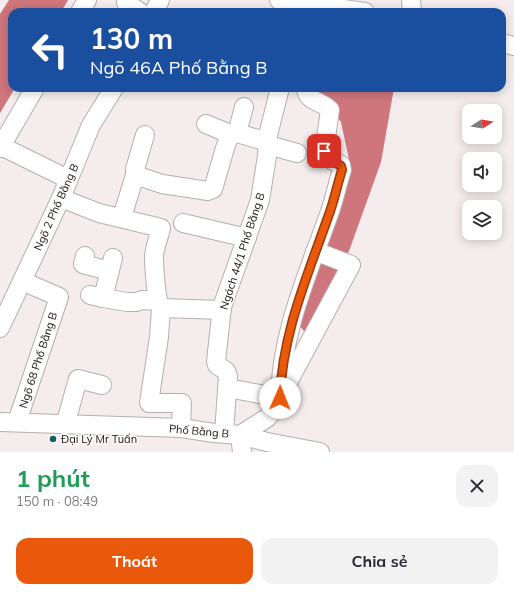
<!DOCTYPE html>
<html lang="vi">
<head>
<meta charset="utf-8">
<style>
	body { margin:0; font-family:Mulish,sans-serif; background:#f2f2f3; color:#2b2b33; height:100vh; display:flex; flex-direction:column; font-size:15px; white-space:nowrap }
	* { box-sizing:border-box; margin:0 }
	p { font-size:13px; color:#7c7c81 }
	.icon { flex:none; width:22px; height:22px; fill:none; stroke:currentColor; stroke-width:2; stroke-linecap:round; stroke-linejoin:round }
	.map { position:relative; height:452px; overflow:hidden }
	.drawer { display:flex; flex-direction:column; background:#fff; flex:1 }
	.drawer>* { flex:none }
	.guide { position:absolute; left:8px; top:8px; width:498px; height:84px; border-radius:12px; box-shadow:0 2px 10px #0003; background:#1a4fa0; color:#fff; overflow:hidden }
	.needle { width:26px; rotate:78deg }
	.buttons { position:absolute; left:462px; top:104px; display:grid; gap:8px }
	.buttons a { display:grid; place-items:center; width:40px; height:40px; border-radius:8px; background:#fff; box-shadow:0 2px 10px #0003; font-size:20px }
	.pin { position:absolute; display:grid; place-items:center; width:34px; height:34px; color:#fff; margin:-17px; border-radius:8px; box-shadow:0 2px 6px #0006 }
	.me { position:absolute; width:44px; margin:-22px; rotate:1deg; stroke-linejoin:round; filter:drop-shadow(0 0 3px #0008) }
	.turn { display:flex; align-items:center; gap:14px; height:84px; padding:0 16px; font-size:18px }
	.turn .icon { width:52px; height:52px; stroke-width:2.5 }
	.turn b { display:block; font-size:28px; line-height:34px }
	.round { display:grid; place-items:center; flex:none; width:42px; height:42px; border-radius:12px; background:#f2f2f3 }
	.summary { display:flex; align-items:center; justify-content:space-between; height:68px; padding:0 16px }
	h1 { font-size:24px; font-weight:700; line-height:30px; color:#1e9e55 }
	.primary-button { display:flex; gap:8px; margin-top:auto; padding:8px 16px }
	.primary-button a { flex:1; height:46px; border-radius:12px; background:#ea580c; color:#fff; font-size:16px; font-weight:700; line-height:46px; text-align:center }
	.primary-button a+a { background:#f2f2f3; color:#2b2b33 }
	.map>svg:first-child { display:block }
</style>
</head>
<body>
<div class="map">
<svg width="514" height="452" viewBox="0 0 514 452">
	<rect width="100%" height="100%" fill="#f5eded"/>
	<!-- water -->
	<g fill="#ce767c">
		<polygon points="9,0 68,0 61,12 12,12 12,88 15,88 0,113 0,14"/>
		<polygon points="319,88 394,88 381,162 349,251 305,332 296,322 351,169 341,122 318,91"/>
	</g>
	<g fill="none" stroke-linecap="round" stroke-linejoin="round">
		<defs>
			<g id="minor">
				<polyline points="279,0 365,12"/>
				<polyline points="411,0 412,12"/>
				<polyline points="126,3 140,12"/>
				<polyline points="80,12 87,0"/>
				<polyline points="154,12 160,0"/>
				<polyline points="502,43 514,46"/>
				<polyline points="206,124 230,134"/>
				<polyline points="237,133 244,107"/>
				<polyline points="268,145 297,153"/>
				<polyline points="1,146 68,179"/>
				<polyline points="0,148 35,88"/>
				<polyline points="135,175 162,184 208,191 213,189 214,186 225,148 230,134 237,133 268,142"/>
				<path d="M61 198 99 213 161 228C159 237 155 246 154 256 154 265 156 302 161 308"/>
				<polyline points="122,217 135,175 135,169 145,135"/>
				<polyline points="183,223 247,238"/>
				<polyline points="85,256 83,264 109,271"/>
				<polyline points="90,295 103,298 127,302 136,302 142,300 158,301"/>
				<polyline points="103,298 113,258"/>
				<polyline points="161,308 159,337 149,403 182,403 181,428"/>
				<polyline points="161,308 222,310"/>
				<polyline points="0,328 61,198 91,125 114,88"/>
				<path d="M228 388 280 398C281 334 307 276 328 217 334 202 337 185 342 170L341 165 328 158 324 151 330 110C323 101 306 102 306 88"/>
				<polyline points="0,422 181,428 214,433 240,435 267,442 320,452"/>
				<polyline points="17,422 59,297 22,281"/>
				<polyline points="65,425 78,379 102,385"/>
				<polyline points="224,433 228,376 226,371 217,365 216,361 222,307 260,200 267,156 268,135 280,88"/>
				<polyline points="240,435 267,418 272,412 351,265 315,251"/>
				<polyline points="240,435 242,452"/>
			</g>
		</defs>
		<!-- minor casing -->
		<use href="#minor" stroke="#b6aeaf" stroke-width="20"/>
		<!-- minor -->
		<use href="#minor" stroke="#fff" stroke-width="18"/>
	</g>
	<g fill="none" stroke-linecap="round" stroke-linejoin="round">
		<defs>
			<path id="route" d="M280 398C282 334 307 277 328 217 334 202 337 185 342 170L341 166 328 158 324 151"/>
		</defs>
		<!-- route casing -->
		<use href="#route" stroke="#983908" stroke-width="10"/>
		<!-- route -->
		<use href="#route" stroke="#ea580c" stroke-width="7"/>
	</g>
	<!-- markers -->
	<circle fill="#16625b" stroke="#fffbfb" stroke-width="1.5" cx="53" cy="439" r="4"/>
	<g text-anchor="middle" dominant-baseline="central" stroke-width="3" stroke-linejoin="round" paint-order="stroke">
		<!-- street labels -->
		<g font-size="11" fill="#131010" stroke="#fffbfb">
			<text transform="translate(56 207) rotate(-66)">Ngõ 2 Phố Bằng B</text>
			<text transform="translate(242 251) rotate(-72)">Ngách 44/1 Phố Bằng B</text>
			<text transform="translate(38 360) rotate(-72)">Ngõ 68 Phố Bằng B</text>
			<text transform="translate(199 431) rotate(5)">Phố Bằng B</text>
		</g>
		<!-- poi labels -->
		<g font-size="11" fill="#131010" stroke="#fffbfb" text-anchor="start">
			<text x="61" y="439">Đại Lý Mr Tuấn</text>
		</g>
	</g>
</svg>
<div class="buttons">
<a><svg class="needle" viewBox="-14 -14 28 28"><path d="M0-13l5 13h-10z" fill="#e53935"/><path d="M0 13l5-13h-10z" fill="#7c7c81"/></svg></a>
<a><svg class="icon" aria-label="sound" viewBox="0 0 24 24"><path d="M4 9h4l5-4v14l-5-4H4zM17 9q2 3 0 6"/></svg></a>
<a><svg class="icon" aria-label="layers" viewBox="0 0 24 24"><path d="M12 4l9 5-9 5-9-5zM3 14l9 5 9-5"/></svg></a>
</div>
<div class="pin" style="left:324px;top:151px;background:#d93025"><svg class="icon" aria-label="arrive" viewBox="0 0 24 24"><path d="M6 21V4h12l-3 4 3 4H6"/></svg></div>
<svg class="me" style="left:280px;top:398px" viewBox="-20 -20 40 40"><circle r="19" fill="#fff"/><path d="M0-13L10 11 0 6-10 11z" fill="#ea580c"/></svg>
<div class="guide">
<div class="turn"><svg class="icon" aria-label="left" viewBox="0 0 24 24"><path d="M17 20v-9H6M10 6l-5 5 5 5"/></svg><div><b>130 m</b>Ngõ 46A Phố Bằng B</div></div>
</div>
</div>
<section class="drawer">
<div class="summary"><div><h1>1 phút</h1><p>150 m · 08:49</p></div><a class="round"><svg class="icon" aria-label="close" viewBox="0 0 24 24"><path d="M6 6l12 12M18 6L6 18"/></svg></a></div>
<div class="primary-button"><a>Thoát</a><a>Chia sẻ</a></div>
</section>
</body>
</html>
